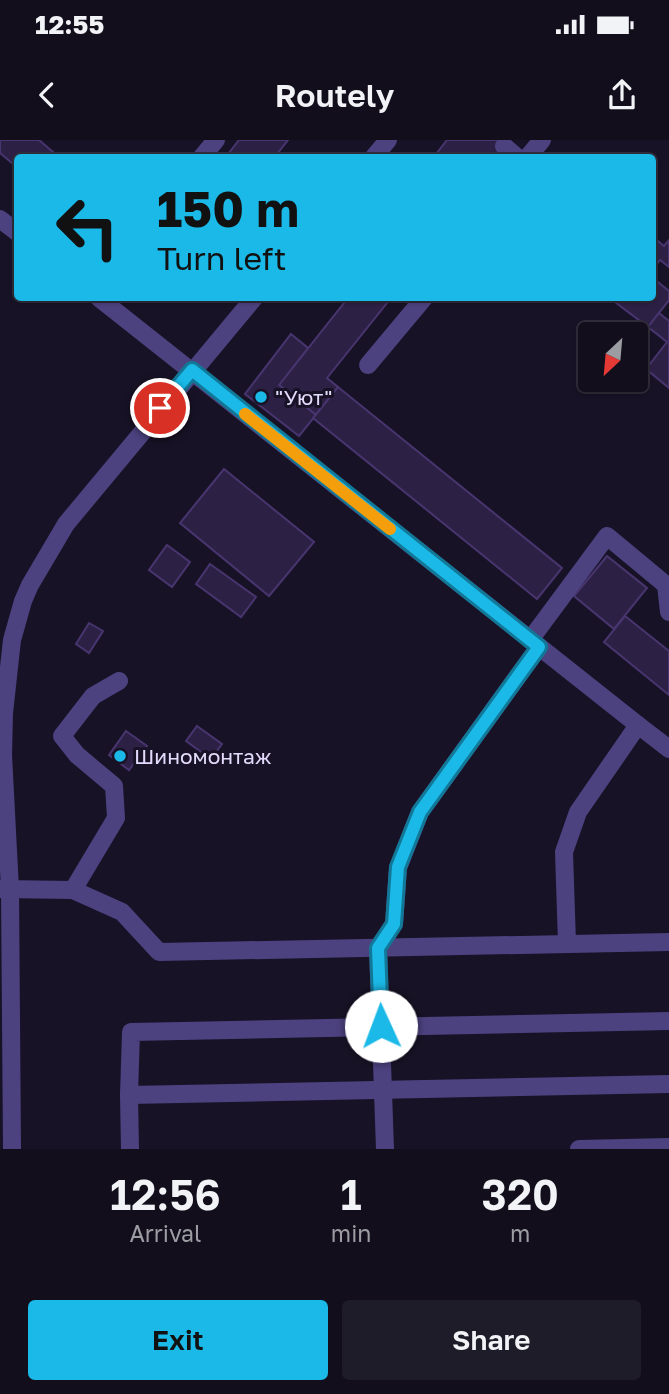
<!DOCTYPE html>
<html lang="en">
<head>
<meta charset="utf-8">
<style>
	body { margin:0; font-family:"Golos Text",sans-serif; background:#1f1c29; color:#f1f3f6; height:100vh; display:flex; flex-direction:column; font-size:26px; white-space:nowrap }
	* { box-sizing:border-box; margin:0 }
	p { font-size:23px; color:#9c9ca3 }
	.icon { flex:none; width:38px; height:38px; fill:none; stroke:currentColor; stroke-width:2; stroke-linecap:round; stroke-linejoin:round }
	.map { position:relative; height:1009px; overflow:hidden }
	.panel { display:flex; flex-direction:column; background:#120e1c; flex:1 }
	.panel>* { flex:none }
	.guide { position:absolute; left:14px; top:14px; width:642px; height:147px; border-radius:7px; box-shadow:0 2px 5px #0004,0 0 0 2px #312e3b; background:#1bb9e8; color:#111; overflow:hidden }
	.needle { width:46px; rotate:206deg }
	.controls { position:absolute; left:578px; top:182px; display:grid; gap:14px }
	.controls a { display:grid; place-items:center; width:70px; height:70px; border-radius:7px; background:#120e1c; box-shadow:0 2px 5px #0004,0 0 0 2px #312e3b; font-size:35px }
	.pin { position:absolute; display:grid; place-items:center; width:60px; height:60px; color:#fff; margin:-30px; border:4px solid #fff; border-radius:50%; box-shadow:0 2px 7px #0007 }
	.me { position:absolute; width:77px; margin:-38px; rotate:358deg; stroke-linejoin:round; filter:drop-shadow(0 0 5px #0008) }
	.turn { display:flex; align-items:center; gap:24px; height:147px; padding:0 28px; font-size:32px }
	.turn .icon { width:91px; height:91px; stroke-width:2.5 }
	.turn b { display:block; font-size:49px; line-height:60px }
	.eta { display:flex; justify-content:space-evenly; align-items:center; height:119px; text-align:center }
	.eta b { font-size:42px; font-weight:600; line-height:49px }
	.action { display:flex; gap:14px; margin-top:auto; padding:14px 28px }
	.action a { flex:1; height:80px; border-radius:7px; background:#1bb9e8; color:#111; font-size:28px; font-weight:600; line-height:80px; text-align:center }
	.action a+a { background:#1f1c29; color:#f1f3f6 }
	.status { display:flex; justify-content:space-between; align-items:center; height:49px; padding:0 35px; background:#120e1c; direction:ltr }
	.status svg { height:19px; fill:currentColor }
	header { display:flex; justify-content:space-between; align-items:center; height:91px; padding:0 28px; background:#120e1c; font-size:32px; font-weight:600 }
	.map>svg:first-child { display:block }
</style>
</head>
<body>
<div class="status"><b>12:55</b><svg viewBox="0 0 49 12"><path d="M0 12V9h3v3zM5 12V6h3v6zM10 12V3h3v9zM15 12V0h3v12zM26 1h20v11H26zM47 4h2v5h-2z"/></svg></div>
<header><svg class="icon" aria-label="back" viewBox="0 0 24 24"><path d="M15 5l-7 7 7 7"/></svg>Routely<svg class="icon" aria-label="share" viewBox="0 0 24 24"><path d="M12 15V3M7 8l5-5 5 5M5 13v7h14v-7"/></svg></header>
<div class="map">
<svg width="669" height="1009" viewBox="0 0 669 1009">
	<rect width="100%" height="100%" fill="#181226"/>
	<!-- building -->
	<g fill="#2d2045" stroke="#48356f" stroke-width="2">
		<polygon points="0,0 39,0 60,18 18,18 18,28 0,13"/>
		<polygon points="239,0 288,0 274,18 225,18"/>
		<polygon points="447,0 508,0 498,13 504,18 433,18"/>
		<polygon points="653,97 664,106 669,100 669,127 660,120 653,129"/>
		<polygon points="653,138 669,151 669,160 648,187 615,162 618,158 653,158"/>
		<polygon points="348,158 391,158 327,238 338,247 316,275 279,245"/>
		<polygon points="659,173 669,181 669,248 646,229 667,202 648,187"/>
		<polygon points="291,194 308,208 279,245 316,275 299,296 245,254"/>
		<polygon points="338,247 562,428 537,459 313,278"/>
		<polygon points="224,329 314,402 269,456 180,383"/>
		<polygon points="167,405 190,422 172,447 149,430"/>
		<polygon points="607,416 647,448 614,489 574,456"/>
		<polygon points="210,424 256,457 241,477 196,444"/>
		<polygon points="625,476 669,511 669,555 604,502"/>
		<polygon points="89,483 103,491 89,513 76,504"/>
		<polygon points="197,586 222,604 211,619 186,601"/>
		<polygon points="126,591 147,606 129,630 109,615"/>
	</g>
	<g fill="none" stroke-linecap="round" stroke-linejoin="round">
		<!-- minor -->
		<g stroke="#4d4280" stroke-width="18">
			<polyline points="504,6 518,18"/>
			<polyline points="201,18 216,0"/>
			<polyline points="373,18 388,0"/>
			<polyline points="527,18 542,0"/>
			<polyline points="0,79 18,93"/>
			<polyline points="99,158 638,585 578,672 564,712 567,803"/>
			<polyline points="368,225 424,158"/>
			<polyline points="530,500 607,396 666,445 669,472"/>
			<polyline points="638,585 669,609"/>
			<polyline points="0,749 73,750 122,772 159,812 669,802"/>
			<polyline points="73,750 116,678 114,646 77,615 62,596 93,556 119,541"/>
			<polyline points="129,955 669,944"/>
			<polyline points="12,1009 10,749 3,615 4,573 12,500 23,461 30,445 66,384 254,158"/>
			<polyline points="130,1009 129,955 131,892 669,881"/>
			<polyline points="385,1009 378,808 394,784 398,728 420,672 539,507"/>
			<polyline points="579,1009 669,1007"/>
		</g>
	</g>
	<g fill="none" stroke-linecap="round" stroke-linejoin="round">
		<defs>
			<polyline id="route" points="160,268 192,230 539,507 420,672 398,727 394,784 378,808 381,886"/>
		</defs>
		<!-- route casing -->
		<use href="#route" stroke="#127897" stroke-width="18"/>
		<!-- route -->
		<use href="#route" stroke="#1bb9e8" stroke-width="12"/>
		<!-- slow -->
		<polyline stroke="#f59e0b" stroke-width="12" points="245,274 390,389"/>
	</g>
	<!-- markers -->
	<g fill="#1bb9e8" stroke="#181226" stroke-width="2.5">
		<circle cx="261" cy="257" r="7"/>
		<circle cx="120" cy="616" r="7"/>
	</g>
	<g text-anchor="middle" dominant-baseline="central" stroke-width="6" stroke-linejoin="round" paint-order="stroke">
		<!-- poi labels -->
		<g font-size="21" fill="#e3dbfb" stroke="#181226" text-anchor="start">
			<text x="275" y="257">"Уют"</text>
			<text x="134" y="616">Шиномонтаж</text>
		</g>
	</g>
</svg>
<div class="controls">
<a><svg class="needle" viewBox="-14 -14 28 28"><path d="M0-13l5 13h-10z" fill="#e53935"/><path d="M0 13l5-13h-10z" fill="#9c9ca3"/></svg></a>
</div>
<div class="pin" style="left:160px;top:268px;background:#d93025"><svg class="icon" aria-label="arrive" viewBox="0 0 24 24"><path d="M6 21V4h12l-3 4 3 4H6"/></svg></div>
<svg class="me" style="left:381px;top:886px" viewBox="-20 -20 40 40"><circle r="19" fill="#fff"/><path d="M0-13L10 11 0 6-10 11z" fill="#1bb9e8"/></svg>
<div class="guide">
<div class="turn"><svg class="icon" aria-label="left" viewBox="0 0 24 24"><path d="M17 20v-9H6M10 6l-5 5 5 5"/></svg><div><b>150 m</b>Turn left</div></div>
</div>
</div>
<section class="panel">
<div class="eta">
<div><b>12:56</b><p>Arrival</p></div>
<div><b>1</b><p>min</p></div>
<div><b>320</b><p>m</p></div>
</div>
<div class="action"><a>Exit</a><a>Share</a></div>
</section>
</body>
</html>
